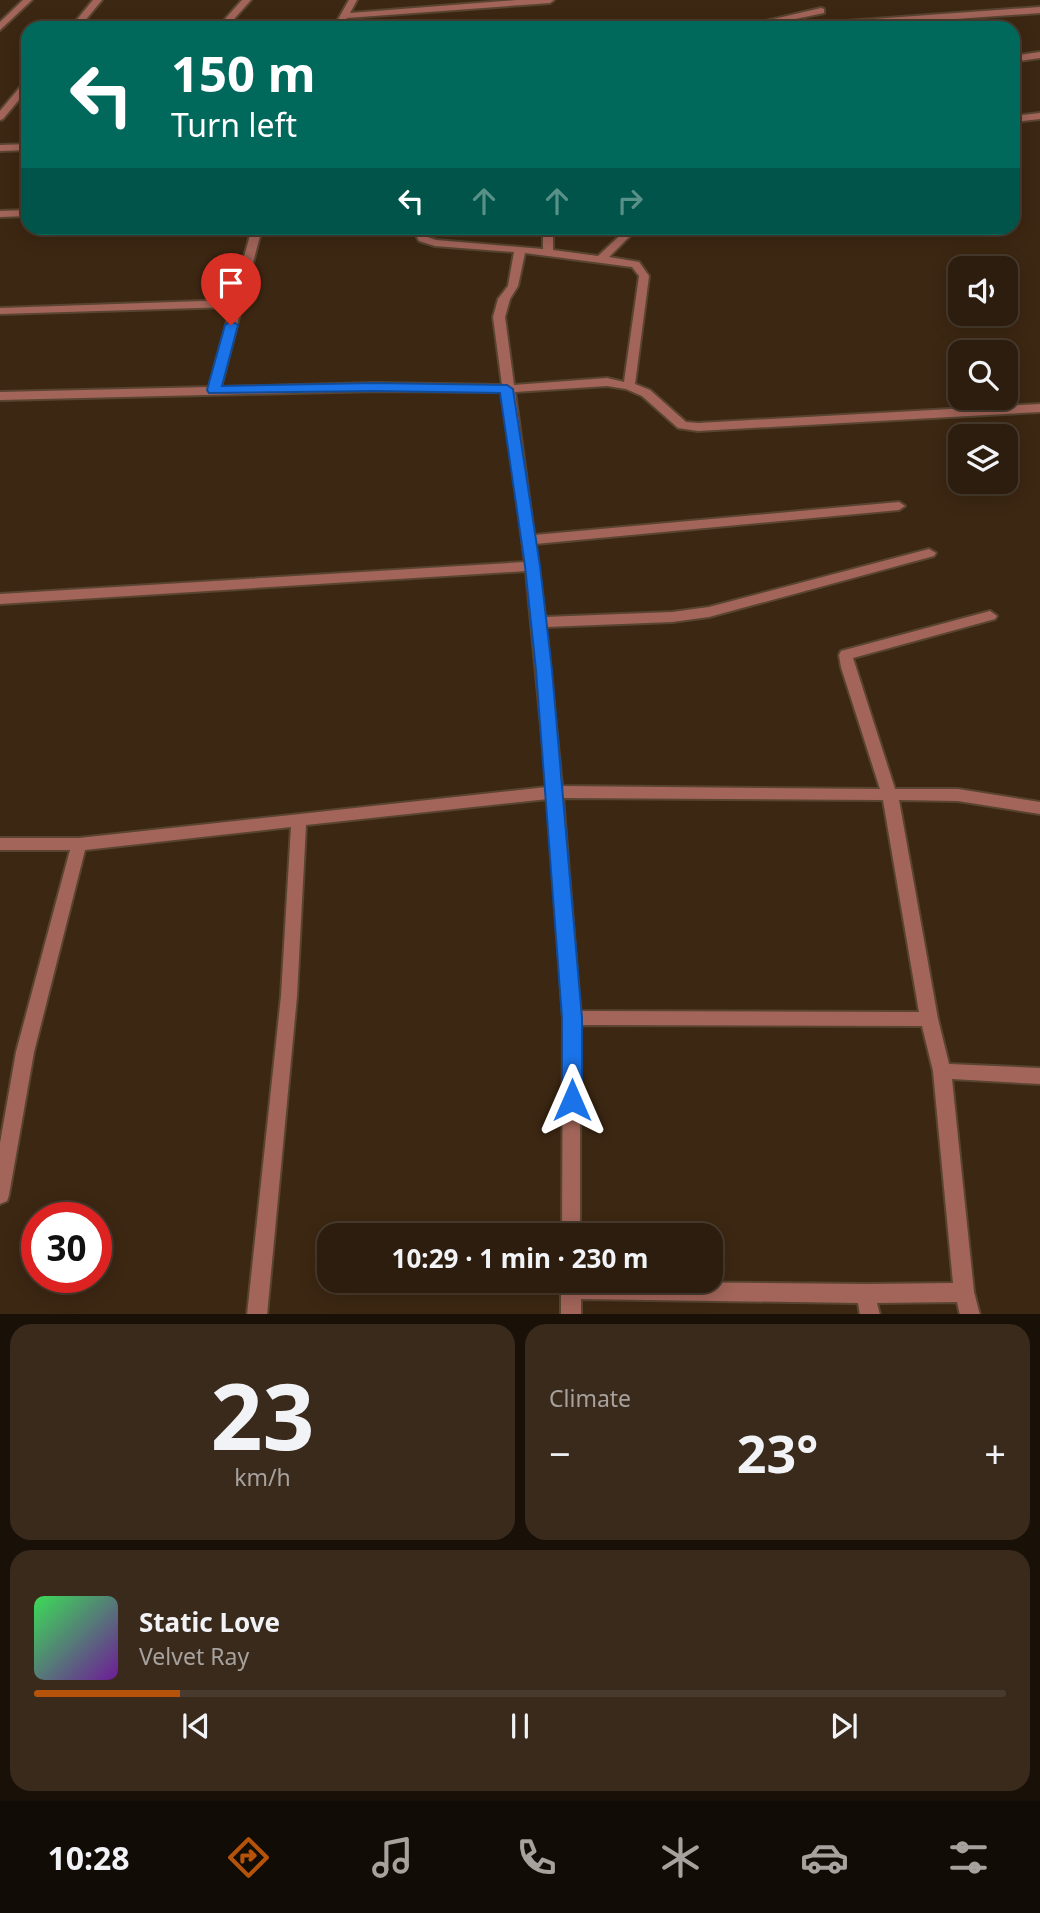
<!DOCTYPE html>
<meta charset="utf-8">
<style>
:root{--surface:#2d1d0e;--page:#392a1c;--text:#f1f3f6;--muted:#a7a29e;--line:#483b2e;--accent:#b45309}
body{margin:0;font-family:"Noto Sans",sans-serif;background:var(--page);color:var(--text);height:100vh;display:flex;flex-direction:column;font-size:26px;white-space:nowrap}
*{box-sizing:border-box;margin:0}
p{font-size:23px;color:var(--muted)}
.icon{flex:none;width:38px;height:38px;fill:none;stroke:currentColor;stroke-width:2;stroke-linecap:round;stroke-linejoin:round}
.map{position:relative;height:1314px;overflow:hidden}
.sheet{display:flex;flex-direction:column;gap:10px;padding:10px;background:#191008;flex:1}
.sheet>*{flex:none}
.top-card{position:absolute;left:21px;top:21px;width:999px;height:214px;border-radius:21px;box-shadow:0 4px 18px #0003,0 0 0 2px var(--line);background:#00695c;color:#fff;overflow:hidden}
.tools{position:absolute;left:948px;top:256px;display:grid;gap:14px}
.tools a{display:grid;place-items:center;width:70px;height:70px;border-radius:14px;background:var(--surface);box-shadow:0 4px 18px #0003,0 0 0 2px var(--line);font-size:35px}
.speed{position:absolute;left:21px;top:1202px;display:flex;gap:14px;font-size:35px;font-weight:700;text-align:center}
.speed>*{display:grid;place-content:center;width:91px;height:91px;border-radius:50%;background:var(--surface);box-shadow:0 4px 18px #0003,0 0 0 2px var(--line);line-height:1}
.speed .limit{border:10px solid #d22;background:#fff;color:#111}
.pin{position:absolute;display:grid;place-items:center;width:60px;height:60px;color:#fff;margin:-72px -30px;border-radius:50% 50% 50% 0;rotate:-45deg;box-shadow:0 0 7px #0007}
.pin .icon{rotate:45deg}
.me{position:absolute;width:77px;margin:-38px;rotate:0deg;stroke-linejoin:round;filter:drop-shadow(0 0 5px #0008)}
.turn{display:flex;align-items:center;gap:24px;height:147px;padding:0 35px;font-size:32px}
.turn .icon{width:91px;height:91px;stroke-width:2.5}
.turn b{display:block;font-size:49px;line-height:60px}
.lanes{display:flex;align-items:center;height:66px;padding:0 35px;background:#0003;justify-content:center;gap:35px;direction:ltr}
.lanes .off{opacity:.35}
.big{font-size:52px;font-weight:700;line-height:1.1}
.sheet .widget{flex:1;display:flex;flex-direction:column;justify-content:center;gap:10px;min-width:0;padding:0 24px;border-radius:21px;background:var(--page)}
.sheet .dial{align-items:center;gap:0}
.dial b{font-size:91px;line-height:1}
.song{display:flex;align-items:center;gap:21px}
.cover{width:84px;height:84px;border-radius:10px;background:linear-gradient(135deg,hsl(130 70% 55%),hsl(280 70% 35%))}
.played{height:7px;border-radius:4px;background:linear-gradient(90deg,var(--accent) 15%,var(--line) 15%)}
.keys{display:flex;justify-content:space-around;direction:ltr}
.heat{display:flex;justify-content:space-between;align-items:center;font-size:38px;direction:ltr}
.sheet .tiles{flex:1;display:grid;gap:10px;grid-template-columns:1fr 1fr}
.widget:last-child{grid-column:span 2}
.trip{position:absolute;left:317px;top:1223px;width:406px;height:70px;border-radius:21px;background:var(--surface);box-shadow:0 4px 18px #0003,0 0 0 2px var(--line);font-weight:700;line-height:70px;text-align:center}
.dock{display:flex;height:112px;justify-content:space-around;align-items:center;background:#120c06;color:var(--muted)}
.dock .icon{width:49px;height:49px}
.dock .active{color:var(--accent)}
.dock b{font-size:32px;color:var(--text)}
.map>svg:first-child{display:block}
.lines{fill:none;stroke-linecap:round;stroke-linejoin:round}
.street-casing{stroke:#584430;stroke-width:4}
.street{fill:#a3655a;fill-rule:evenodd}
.route{fill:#1a73e8;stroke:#114b97;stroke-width:2}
</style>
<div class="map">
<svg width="1040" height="1315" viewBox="0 0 1040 1315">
<rect width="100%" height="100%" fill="#3c2712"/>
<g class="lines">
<defs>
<g id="street">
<polygon points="23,0 32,0 0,30 0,22"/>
<polygon points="93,0 102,0 79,28 70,28"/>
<polygon points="242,0 251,0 226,28 217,28"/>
<polygon points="349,0 357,0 350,13 517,0 554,0 550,3 347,18 341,28 333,28"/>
<polygon points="1040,7 1040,13 832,28 828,25 832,22"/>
<polygon points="821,8 824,9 824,13 752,28 735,28"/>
<polygon points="1040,52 1040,58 1013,62 1013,56"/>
<polygon points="28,80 28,89 3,119 0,120 0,111 25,81"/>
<polygon points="1040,113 1040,119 1013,122 1013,116"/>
<polygon points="28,144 28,150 0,151 0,145"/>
<polygon points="28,210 28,216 0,217 0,211"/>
<path d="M252,228H262L221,387L375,383L502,385L493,317L498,299L508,286L514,252L435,246L419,241L412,228H422L427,237L436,240L543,249V228H553V250L598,256L628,228H638L609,257L639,262L649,276L635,384L650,390L686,422L698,423L1040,404V412L698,431L678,428L642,396L626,389L607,386L515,392L534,535L899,502L905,506L899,510L535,544L545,617L672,612L709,607L929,549L936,553L934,556L709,617L672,622L546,627L562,786L880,789L841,667L839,655L841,651L990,611L997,616L995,619L853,658L895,789H958L1040,802V814L958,801L899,800L938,1019L949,1064L1040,1068V1084L952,1079L974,1292L980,1315H960L957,1302L877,1303L880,1315H860L858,1303L581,1299V1315H561V1281L866,1284L953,1283L933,1071L922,1026L580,1025V1236H562L563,1018L548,799L306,825L297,996L267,1315H247L281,996L291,827L85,850L34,1052L9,1195L7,1201L0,1204V1143L16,1052L70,850H0V838H79L547,787L526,571L0,604V594L525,562L503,392L375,391L0,400V392L209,387L231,307L0,314V308L232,300ZM525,253L632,267L639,276L624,382L607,378L514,385L505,317L510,299L518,286ZM563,798L883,800L919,1012L580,1011Z"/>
</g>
</defs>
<use href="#street" class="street-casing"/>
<use href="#street" class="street"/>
</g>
<polygon class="route" points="231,321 238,325 222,386 375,383 507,385 513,389 540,566 552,670 582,1018 582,1100 579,1106 572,1109 565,1106 562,1100 562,1018 536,670 525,566 500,393 375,391 209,393 207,390 225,325"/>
</svg>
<div class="tools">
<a><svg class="icon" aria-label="sound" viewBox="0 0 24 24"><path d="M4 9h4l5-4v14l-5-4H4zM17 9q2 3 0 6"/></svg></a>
<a><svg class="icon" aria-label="search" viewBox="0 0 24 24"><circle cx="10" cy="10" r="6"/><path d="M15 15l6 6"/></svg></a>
<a><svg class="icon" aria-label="layers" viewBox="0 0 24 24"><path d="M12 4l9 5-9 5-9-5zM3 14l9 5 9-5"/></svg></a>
</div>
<div class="speed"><div class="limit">30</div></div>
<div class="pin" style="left:231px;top:325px;background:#d93025"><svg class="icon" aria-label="arrive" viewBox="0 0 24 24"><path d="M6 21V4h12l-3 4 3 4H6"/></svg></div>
<svg class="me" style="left:572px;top:1100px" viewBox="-20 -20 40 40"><path d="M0-17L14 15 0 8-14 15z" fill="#1a73e8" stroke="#fff" stroke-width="4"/></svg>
<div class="trip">10:29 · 1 min · 230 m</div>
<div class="top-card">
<div class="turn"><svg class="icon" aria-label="left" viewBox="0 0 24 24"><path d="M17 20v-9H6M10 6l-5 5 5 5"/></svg><div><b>150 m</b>Turn left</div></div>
<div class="lanes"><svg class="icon" aria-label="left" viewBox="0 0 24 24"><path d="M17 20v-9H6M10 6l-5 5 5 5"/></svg><svg class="icon off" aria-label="ahead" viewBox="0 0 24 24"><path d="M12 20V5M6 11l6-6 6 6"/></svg><svg class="icon off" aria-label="ahead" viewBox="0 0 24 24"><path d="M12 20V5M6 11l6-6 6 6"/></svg><svg class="icon off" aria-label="right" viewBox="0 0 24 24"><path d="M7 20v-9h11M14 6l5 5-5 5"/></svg></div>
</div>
</div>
<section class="sheet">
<div class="tiles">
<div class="widget dial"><b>23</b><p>km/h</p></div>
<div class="widget"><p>Climate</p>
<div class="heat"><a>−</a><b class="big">23°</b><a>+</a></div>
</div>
<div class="widget">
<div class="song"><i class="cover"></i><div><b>Static Love</b><p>Velvet Ray</p></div></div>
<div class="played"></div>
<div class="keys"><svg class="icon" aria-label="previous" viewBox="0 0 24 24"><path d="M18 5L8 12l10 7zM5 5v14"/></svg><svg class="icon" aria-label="pause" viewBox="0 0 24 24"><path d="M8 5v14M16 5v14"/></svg><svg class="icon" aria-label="next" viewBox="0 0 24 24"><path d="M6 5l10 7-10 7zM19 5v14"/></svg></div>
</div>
</div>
</section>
<nav class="dock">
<b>10:28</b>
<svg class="icon active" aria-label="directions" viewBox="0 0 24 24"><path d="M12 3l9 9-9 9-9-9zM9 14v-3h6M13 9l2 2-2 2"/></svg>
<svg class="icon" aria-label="music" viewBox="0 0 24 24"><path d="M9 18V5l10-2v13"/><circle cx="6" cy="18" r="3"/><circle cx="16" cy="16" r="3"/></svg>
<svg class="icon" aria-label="phone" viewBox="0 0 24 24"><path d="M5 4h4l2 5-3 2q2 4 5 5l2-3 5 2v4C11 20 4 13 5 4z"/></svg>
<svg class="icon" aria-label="climate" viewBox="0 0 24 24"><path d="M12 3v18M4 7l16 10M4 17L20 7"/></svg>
<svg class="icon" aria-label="car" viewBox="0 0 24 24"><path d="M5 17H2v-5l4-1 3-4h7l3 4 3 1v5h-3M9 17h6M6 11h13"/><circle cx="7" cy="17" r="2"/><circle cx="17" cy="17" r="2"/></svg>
<svg class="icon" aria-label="filters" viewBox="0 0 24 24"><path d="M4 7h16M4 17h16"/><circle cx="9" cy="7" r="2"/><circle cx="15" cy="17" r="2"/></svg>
</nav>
